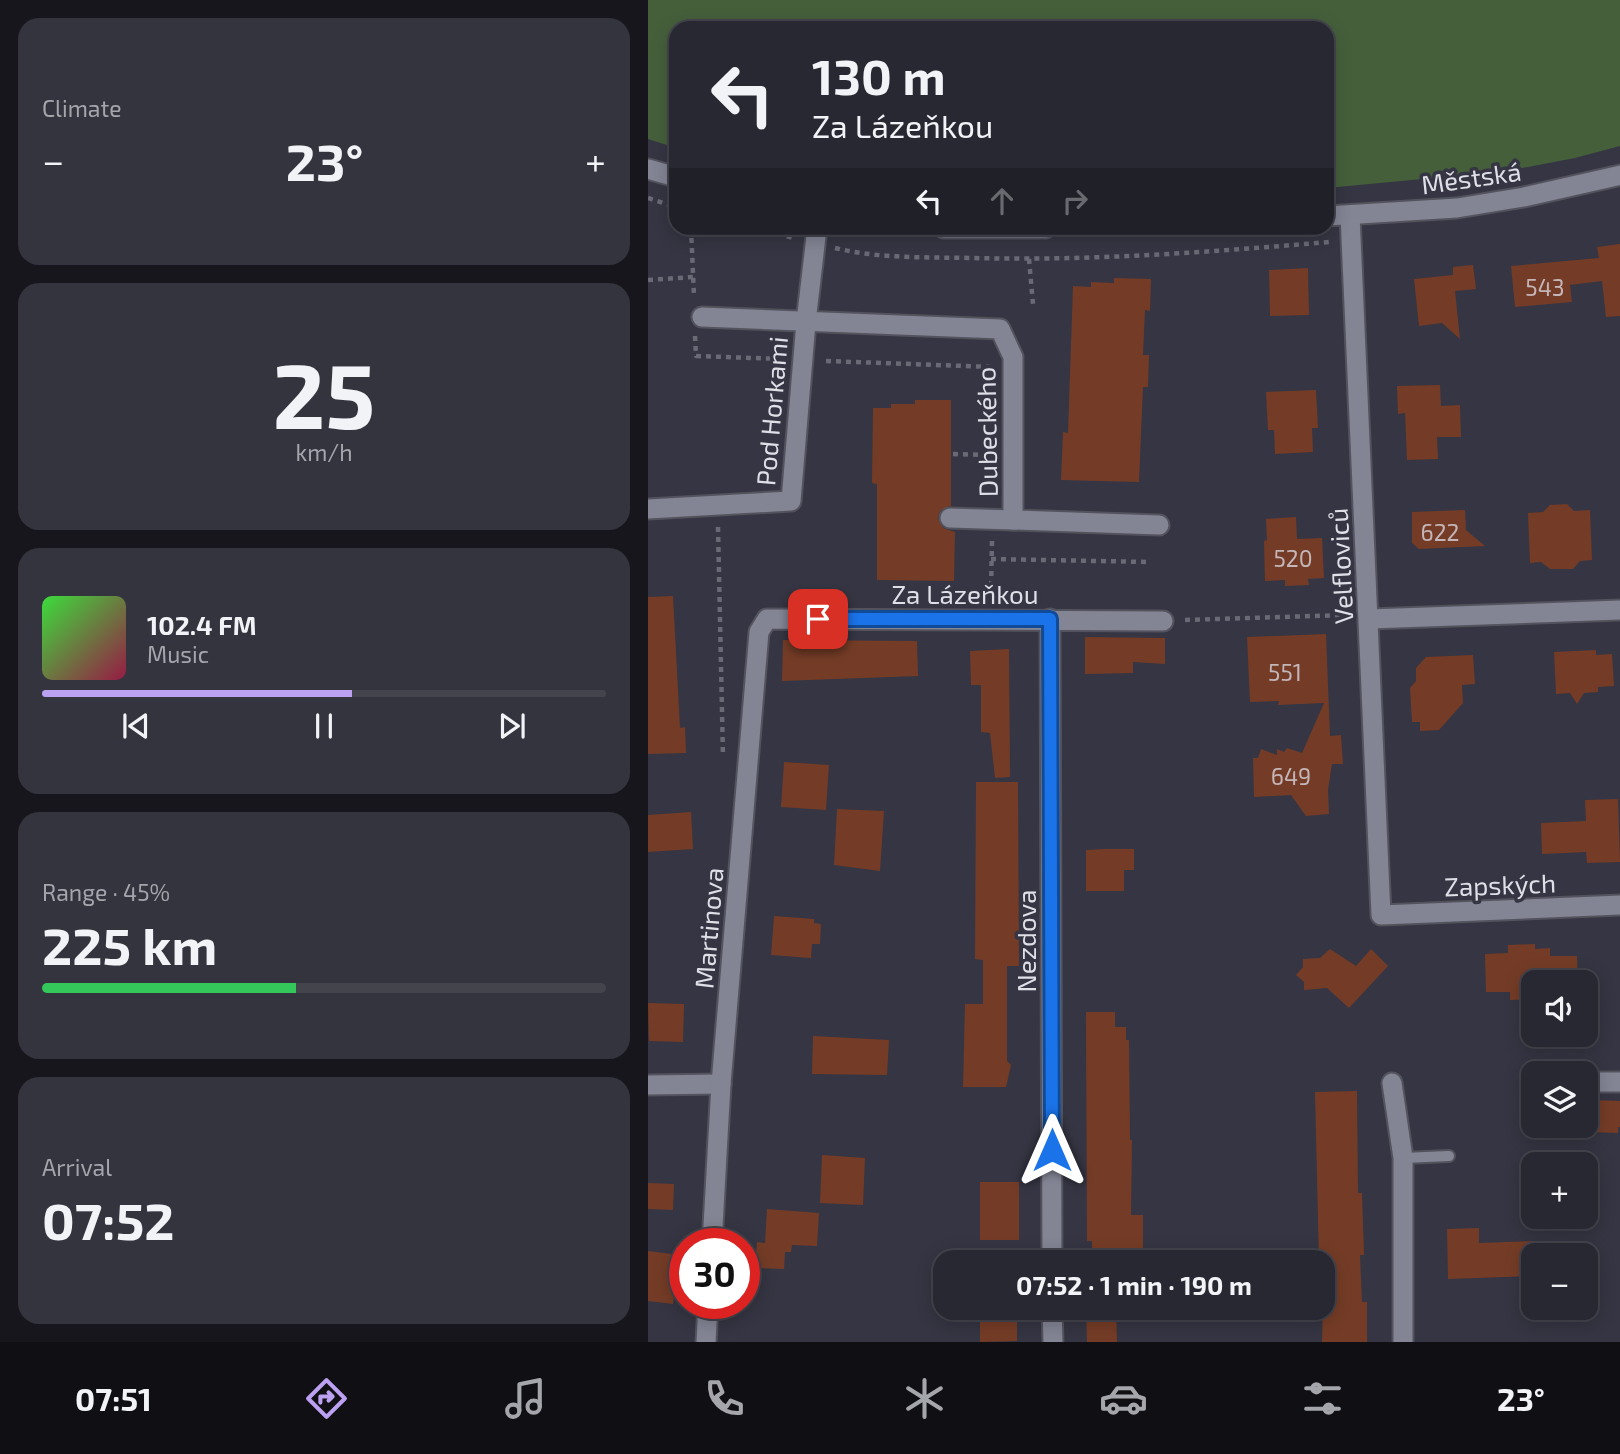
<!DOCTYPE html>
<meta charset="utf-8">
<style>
:root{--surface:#282832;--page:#34343e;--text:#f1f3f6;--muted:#a5a6ac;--line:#44444d;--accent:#bca0f2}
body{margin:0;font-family:"Exo 2",sans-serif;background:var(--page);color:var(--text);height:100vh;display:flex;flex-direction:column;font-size:26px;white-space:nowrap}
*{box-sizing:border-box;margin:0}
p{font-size:23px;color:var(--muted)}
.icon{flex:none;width:38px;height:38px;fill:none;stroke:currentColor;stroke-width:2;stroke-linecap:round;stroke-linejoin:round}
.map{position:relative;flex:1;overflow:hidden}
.panel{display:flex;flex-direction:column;gap:18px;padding:18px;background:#16161c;width:648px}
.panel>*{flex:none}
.hud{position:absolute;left:21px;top:21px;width:665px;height:214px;border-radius:21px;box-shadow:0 4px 18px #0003,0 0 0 2px var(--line);background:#282832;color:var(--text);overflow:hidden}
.fabs{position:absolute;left:873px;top:970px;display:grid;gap:14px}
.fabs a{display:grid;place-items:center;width:77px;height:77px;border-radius:14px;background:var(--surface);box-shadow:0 4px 18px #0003,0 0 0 2px var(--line);font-size:35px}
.speed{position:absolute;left:21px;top:1228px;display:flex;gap:14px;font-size:35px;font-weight:700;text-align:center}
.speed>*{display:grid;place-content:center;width:91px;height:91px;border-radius:50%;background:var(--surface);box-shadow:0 4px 18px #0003,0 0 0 2px var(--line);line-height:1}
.speed .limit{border:10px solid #d22;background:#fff;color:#111}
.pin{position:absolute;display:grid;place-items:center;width:60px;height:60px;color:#fff;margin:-30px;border-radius:14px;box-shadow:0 4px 10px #0006}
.me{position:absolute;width:77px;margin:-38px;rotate:0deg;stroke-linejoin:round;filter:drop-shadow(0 0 5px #0008)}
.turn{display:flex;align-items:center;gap:24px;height:147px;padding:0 28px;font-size:32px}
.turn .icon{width:91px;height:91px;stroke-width:2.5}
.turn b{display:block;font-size:49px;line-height:60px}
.lanes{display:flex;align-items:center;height:66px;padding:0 28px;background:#0003;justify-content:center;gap:35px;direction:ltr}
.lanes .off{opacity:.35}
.big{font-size:52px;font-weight:700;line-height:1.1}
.panel .tile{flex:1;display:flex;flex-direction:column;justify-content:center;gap:10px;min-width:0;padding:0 24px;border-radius:21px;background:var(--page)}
.panel .dial{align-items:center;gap:0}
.dial b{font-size:91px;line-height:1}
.song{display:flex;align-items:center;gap:21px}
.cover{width:84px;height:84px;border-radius:10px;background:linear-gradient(135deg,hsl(120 70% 55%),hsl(340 70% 35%))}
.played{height:7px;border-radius:4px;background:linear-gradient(90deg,var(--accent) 55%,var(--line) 55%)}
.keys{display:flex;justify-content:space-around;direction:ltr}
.heat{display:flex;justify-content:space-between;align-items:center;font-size:38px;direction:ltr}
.charge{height:10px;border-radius:5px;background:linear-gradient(90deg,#34c759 45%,var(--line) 0)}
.trip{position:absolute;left:285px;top:1250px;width:402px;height:70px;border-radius:21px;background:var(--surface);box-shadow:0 4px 18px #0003,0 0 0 2px var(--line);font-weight:700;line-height:70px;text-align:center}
.tabs{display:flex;height:112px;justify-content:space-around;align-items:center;background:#101014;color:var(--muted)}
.tabs .icon{width:49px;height:49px}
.tabs .current{color:var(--accent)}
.tabs b{font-size:32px;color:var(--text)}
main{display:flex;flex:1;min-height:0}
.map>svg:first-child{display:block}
.green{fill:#455f3b}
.building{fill:#743c26}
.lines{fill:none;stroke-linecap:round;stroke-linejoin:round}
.service-casing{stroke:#53535e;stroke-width:14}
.minor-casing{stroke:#53535e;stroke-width:23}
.tertiary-casing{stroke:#53535e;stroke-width:23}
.path{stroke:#6a6a77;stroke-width:4.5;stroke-dasharray:5 5;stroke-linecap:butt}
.service{stroke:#838494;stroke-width:10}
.minor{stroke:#838494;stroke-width:19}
.tertiary{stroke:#838494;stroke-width:19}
.route-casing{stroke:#114b97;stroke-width:18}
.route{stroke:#1a73e8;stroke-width:12}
.labels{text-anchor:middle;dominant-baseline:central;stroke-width:7;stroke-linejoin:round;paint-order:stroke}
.number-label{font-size:23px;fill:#c4b6b8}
.street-label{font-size:26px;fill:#dfdfe8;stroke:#353543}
</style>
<main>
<section class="panel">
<div class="tile"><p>Climate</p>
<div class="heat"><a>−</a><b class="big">23°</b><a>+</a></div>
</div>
<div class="tile dial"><b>25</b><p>km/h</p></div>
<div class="tile">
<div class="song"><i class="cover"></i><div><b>102.4 FM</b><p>Music</p></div></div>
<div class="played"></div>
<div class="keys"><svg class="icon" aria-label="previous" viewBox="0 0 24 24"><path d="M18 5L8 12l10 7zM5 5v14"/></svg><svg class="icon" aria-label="pause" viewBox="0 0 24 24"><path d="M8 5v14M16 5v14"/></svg><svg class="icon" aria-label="next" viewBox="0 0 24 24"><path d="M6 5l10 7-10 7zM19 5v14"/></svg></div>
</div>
<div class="tile"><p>Range · 45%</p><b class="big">225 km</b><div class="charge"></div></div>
<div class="tile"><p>Arrival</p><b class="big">07:52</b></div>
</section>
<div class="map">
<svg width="973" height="1342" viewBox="0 0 973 1342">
<rect width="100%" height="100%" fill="#353543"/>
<polygon class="green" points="0,0 972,0 972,146 927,158 859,171 679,188 679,28 28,28 28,148 0,139"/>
<g class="building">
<polygon points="972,244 972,316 958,317 954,281 922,285 924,302 867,307 863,266 951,258 949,247"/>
<polygon points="825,265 828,289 807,291 812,339 794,323 771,326 766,279 805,275 805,267"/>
<polygon points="660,268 661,315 622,316 621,270"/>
<polygon points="466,278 503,279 502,311 497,310 495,355 501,355 500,387 495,387 491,482 413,480 415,432 420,433 425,286 443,287 443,282 466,283"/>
<polygon points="792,385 793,406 812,405 813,437 789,437 790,459 759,460 757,413 750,414 749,386"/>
<polygon points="668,390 670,428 664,428 665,452 627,454 626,430 620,430 618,392"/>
<polygon points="267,400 303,400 303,506 292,511 290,518 295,528 307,532 306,581 229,580 229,484 224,483 225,408 243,408 243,404 267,404"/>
<polygon points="919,504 926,511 942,510 944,560 932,561 925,569 902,569 893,562 882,563 880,513 895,512 902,505"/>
<polygon points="817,510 818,530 837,546 771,549 764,543 764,512"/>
<polygon points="648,517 649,539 674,538 676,578 660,579 661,585 637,586 637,580 617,581 616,541 619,540 618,519"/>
<polygon points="25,596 32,728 37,727 38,753 0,754 0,597"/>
<polygon points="678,634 682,736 693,735 695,764 684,764 680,790 681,814 658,816 643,795 606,797 605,758 610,758 613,749 629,755 629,749 636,752 639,748 654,753 676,703 630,705 631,701 602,702 599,637"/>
<polygon points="437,637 517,638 517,664 485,662 485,673 437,674"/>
<polygon points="135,640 269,641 270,676 134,681"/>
<polygon points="361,649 362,777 347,778 342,733 333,732 333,685 323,685 322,651"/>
<polygon points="948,650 948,655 964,654 966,686 950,687 950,692 936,693 929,704 922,693 908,694 906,652"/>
<polygon points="825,655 827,684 814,685 815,703 791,730 772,731 772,722 764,722 762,688 768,681 768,668 778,657"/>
<polygon points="136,762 181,765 178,810 133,807"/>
<polygon points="328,782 370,782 371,966 359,966 359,1061 363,1065 358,1087 315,1087 317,1004 335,1004 335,960 327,959"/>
<polygon points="970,799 972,862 939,863 938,852 894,854 893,823 938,821 937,800"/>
<polygon points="189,809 236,811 232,871 186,865"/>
<polygon points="43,812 45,849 0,852 0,815"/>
<polygon points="457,849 486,849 486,870 476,870 476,891 438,891 438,850"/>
<polygon points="126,916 166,919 166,923 173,924 172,944 164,944 163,958 123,955"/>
<polygon points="887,944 887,949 902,948 902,956 929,956 930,982 886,982 886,999 862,1000 862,992 838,992 837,954 860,953 860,945"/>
<polygon points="682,949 708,966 723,949 740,966 701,1008 679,988 656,990 656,982 648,975 655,967 655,959 672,958"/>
<polygon points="0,1003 36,1004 35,1042 1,1041"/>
<polygon points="438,1012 467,1012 467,1027 478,1027 478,1040 481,1040 482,1140 484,1140 483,1215 495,1215 495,1262 444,1262 444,1241 439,1241"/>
<polygon points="165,1036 241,1040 239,1075 164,1074"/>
<polygon points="709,1091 710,1193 714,1193 716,1255 712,1255 714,1302 719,1302 719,1342 674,1342 676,1262 671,1262 667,1092"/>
<polygon points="945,1100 972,1101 972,1127 970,1127 970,1133 941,1132"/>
<polygon points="174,1155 217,1158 215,1205 172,1203"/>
<rect x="332" y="1182" width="39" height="58"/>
<polygon points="0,1183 26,1184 25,1210 0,1209"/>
<polygon points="119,1209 171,1213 169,1246 144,1245 143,1252 137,1252 136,1269 107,1268 109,1242 117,1243"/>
<polygon points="831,1228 831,1243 886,1241 886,1276 800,1279 799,1229"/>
<polygon points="0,1251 31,1255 25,1304 0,1301"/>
<polygon points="332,1307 369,1307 369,1341 332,1342"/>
<polygon points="438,1307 468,1307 469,1342 439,1342"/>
</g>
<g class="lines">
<defs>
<polyline id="service" points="755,1158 801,1156"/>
<g id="minor">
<polyline points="702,215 733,915 973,905"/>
<polyline points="54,317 352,329 365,357 365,520 511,525"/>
<polyline points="0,509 143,501 158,322 169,228"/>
<polyline points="302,518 365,520"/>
<polyline points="402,619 404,1262"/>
<polyline points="721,619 973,610"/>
<polyline points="952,1082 973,1082"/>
<polyline points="744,1083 755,1158 755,1342"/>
<polyline points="0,1085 73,1084"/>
<polyline points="64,1244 73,1084 111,632 119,619 515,621"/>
<polyline points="404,1307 405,1342"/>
<polyline points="58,1342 60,1304"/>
</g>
<g id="tertiary">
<polyline points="0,169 28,177"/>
<polyline points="679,216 809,208 876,197 973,175"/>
<polyline points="296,228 397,228"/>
</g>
</defs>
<use href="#service" class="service-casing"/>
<use href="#minor" class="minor-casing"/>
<use href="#tertiary" class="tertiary-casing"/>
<g class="path">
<polyline points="0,198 28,207"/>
<polyline points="43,228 46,296"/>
<polyline points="110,228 145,238"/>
<path d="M187,248C233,259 278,257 325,258C444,261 563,252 681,242"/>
<polyline points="381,259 385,304"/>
<polyline points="0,280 45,277"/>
<polyline points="47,336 48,356 135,359"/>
<polyline points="178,361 345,367"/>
<polyline points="305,454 344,455"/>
<polyline points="70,527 75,757"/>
<polyline points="344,541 343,590 354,596"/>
<polyline points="343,559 502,562"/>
<polyline points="537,620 697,615"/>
</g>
<use href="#service" class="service"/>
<use href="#minor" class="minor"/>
<use href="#tertiary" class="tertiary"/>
</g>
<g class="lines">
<defs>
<polyline id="route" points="170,619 402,619 404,1150"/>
</defs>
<use href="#route" class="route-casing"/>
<use href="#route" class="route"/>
</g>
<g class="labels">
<g class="number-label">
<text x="897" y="287">543</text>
<text x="792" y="532">622</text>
<text x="645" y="558">520</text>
<text x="637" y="672">551</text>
<text x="643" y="776">649</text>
</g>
<g class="street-label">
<text transform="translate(823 177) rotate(-8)">Městská</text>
<text transform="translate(123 411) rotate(-85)">Pod Horkami</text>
<text transform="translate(338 432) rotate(-91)">Dubeckého</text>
<text transform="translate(692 566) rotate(-93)">Velfloviců</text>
<text x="317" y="593">Za Lázeňkou</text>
<text transform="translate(852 884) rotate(-2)">Zapských</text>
<text transform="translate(60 928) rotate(-85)">Martinova</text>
<text transform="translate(377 941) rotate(-90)">Nezdova</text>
</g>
</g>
</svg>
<div class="fabs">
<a><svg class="icon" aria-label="sound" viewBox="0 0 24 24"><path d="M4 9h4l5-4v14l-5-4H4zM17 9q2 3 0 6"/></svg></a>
<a><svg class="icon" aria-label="layers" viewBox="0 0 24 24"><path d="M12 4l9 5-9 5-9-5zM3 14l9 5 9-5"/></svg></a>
<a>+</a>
<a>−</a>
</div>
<div class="speed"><div class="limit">30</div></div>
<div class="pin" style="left:170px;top:619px;background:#d93025"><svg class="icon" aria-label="arrive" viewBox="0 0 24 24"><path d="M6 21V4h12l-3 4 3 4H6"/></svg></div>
<svg class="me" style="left:404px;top:1150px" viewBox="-20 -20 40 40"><path d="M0-17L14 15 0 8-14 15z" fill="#1a73e8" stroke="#fff" stroke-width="4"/></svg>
<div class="trip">07:52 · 1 min · 190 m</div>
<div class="hud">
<div class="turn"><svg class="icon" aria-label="left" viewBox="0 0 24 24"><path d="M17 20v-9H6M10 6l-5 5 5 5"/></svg><div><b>130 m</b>Za Lázeňkou</div></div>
<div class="lanes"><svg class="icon" aria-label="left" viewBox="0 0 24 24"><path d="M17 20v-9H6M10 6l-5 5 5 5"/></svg><svg class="icon off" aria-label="ahead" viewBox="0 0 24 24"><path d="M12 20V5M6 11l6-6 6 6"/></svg><svg class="icon off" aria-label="right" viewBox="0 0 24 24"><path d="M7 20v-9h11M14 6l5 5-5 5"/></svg></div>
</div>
</div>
</main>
<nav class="tabs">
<b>07:51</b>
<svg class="icon current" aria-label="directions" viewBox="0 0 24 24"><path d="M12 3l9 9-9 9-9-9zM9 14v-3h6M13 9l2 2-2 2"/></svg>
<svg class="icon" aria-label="music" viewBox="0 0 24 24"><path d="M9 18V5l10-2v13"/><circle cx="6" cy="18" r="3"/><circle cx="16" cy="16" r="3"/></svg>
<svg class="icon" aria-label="phone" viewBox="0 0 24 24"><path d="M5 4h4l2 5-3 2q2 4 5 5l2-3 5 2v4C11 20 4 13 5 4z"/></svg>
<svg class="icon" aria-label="climate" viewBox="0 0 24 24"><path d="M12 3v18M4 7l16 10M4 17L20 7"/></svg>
<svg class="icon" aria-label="car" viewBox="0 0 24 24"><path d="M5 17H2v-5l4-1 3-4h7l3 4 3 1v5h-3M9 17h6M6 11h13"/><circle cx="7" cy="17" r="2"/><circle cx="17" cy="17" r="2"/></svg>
<svg class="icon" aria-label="filters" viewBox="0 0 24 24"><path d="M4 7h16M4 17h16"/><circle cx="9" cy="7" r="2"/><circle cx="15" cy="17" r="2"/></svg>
<b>23°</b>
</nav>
